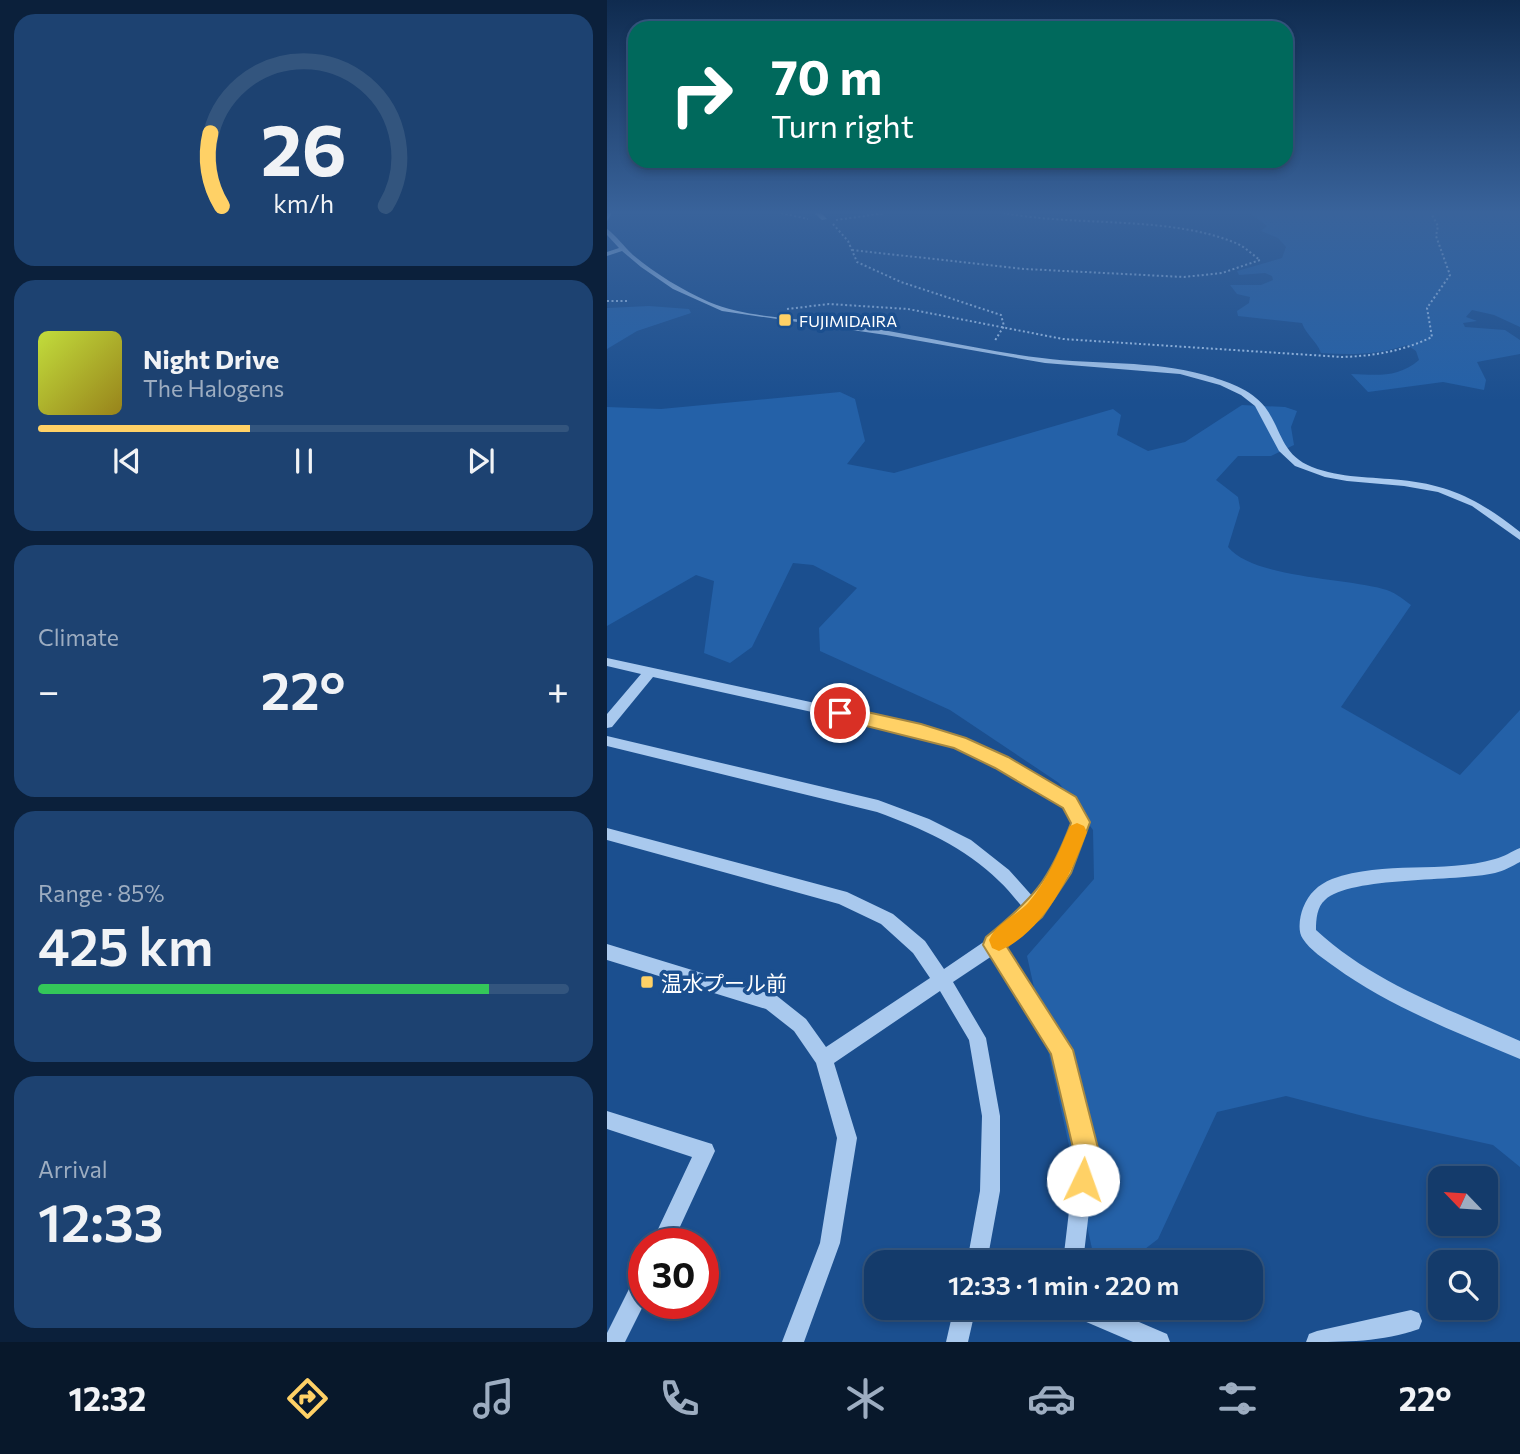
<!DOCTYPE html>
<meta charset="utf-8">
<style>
:root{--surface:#143b6b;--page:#1d4271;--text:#f1f3f6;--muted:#9dadc1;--line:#33557e;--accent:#ffd166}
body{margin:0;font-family:Commissioner,"Noto Sans JP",sans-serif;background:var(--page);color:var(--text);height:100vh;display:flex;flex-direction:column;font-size:26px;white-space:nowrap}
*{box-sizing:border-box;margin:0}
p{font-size:23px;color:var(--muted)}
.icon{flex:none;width:38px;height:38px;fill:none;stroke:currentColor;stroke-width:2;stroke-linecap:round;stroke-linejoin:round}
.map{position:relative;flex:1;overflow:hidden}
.drawer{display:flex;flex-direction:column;gap:14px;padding:14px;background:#0b203b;width:607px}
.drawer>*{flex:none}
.guide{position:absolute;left:21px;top:21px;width:665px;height:147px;border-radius:21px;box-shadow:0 4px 10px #0003,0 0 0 2px var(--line);background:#00695c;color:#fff;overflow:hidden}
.needle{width:46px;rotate:295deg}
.fabs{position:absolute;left:821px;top:1166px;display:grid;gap:14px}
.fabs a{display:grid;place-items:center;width:70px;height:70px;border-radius:14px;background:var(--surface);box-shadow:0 4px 10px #0003,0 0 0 2px var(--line);font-size:35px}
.speed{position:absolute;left:21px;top:1228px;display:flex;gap:14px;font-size:35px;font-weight:700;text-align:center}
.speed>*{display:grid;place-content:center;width:91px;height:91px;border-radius:50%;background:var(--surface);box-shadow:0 4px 10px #0003,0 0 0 2px var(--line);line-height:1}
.speed .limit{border:10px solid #d22;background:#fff;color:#111}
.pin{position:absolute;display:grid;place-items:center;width:60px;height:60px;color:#fff;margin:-30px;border:4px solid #fff;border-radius:50%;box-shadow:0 2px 7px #0007}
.me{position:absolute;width:77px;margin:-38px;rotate:3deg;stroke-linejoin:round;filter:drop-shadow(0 0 5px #0008)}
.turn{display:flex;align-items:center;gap:24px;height:147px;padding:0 28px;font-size:32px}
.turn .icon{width:91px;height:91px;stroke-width:2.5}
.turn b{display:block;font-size:49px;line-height:60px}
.big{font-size:52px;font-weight:600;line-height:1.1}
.drawer .widget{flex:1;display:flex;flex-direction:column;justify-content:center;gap:10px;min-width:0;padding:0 24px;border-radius:21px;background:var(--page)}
.drawer .dial{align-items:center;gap:0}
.dial svg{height:182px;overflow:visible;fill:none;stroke:var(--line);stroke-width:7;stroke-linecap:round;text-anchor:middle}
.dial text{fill:var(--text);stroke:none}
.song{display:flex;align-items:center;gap:21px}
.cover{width:84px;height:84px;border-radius:10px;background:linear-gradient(135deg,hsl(70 70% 55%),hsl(50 70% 35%))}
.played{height:7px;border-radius:4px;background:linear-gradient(90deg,var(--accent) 40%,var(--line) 40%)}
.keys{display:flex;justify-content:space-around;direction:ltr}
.heat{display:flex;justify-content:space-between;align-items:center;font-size:38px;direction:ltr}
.charge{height:10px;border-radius:5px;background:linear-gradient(90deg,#34c759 85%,var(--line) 0)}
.trip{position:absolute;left:257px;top:1250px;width:399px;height:70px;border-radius:21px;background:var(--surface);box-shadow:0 4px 10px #0003,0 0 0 2px var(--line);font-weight:600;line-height:70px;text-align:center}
.tab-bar{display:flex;height:112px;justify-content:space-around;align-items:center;background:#08182b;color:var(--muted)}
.tab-bar .icon{width:49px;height:49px}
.tab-bar .selected{color:var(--accent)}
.tab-bar b{font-size:32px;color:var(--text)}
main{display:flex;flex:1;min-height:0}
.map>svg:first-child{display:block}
.green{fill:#2461a8}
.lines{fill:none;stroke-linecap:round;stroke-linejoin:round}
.path{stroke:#a9c9ee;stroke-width:2;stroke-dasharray:2 2.5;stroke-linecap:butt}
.minor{fill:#a9c9ee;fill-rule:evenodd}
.route{fill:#ffd166;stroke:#a68842;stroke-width:2}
.slow{fill:#f59e0b}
.poi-dot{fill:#ffd166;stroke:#1b4f8f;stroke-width:2.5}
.labels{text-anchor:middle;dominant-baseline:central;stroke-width:7;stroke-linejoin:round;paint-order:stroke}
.far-poi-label{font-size:16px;fill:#fff;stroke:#1b4f8f;text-anchor:start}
.near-poi-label{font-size:21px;fill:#fff;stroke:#1b4f8f;text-anchor:start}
</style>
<main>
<section class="drawer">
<div class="widget dial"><svg viewBox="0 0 100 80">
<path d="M14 69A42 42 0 1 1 86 69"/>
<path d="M14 69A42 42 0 0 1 9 37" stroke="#ffd166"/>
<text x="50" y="56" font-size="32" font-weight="700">26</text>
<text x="50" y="72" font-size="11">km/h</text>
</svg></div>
<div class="widget">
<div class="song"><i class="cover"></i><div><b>Night Drive</b><p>The Halogens</p></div></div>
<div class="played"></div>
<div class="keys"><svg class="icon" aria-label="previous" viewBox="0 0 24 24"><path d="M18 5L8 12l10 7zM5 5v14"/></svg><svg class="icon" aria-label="pause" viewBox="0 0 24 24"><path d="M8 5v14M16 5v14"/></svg><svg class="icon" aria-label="next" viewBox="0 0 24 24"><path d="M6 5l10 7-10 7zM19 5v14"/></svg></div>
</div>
<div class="widget"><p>Climate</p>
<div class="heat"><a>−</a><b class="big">22°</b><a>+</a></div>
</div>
<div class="widget"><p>Range · 85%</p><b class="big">425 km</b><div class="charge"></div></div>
<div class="widget"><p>Arrival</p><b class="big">12:33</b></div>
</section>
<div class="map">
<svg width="913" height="1342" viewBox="0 0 913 1342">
<rect width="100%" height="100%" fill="#1b4f8f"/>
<g class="green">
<path d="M643,213H913V327L887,315L865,310L859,317L870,321L856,323L858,327L898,330L913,340V354L870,362L879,380L877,390L836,382L761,392L744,374C771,375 791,378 812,360L809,351L800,345C771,355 744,355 714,353C710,341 699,335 695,323L631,316L630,311L642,303L643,297L630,294L623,285H654L666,280L665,276L658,273L632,275L630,271L675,258L679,247L671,238L654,231L660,226Z"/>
<polygon points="42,306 82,309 84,313 30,331 0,349 0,308"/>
<path d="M233,392L248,399L258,441L240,464L287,473L506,409L514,415L510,435L541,451L578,442L635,405L678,407L690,411L684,427L687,445L664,456H631L609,480L631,497L633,508L621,547C646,578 737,578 776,589C786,591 796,599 804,605L734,707L853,775L913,710V1167L886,1145L760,1117L679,1096L610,1112L551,1239L521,1262H488L420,956L487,879L486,830L452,783L343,710L213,651L212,628L250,588L206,565L186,563L145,647L123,663L97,653L107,581L89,575L0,626V407L54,409Z"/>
</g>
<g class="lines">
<g class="path">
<polyline points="174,213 201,219"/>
<polyline points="229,220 278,213"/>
<polyline points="226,224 241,241 250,262 294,282 394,315 397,326 387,342"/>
<path d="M245,250L418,269L577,277L615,273L653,260C646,255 639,248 631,244C564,215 470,227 397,213"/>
<polyline points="0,301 21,301"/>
<path d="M180,309L222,304L301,309L456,339L735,357C767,356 796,351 825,337L820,308L843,275L829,236L831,226L824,213"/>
</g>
<g class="minor">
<polygon points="0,213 5,213 0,221"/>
<polygon points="207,213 214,213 220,219 215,220"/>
<path d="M0,229C10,236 17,247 26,255C49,274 75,290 102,302C142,319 195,318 238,324C304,333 369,350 435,358C489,365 545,360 598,375C619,381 644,389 658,407C675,430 674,455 705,467C733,478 765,477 794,480C844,485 874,501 913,532V540L865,506L831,492L797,486L740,481L718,477L688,466L672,451L648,406L634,395L613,385L573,374L438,363L279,335L115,311L66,289L34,267L15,251L0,256V252L12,248L0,235Z"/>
<path d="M0,658L314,726L358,739L399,759L468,798L481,822L462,872L434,915L397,947L460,1044L489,1152L476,1262H456L469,1152L446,1053L385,956L346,982L379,1038L393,1116V1191L380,1262H360L373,1191L375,1116L362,1040L333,991L227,1063L250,1138L233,1243L197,1342H175L213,1243L230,1138L209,1063L187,1031L159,1009L0,960V944L170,996L199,1019L219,1047L323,978L306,953L274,924L232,904L0,840V828L240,892L286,914L318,941L337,969L381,939L417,909C409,900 401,889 392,881C358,847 314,828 270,812L0,746V736L271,800L322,819L364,840L402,870L427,898L451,863L467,822L458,806L389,767L349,747L314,736L46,677L5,727L0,728V714L34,674L0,666Z"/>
<path d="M913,848V862C905,866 897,871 888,873C849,882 744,876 718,900C710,907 709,919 709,930C766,983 842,1009 913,1041V1059C851,1033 781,1006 728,967C717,959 703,950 696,939C690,931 693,916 696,908C702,893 711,885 725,879C777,860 836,874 888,859C897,857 905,851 913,848Z"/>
<polygon points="0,1111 105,1144 108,1151 65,1244 44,1244 85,1157 0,1129"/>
<polygon points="37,1270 37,1304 18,1342 0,1342 0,1333 30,1273"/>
<polygon points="347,1307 369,1307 361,1342 339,1342"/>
<polygon points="460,1307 497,1307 560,1334 563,1342 526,1342 463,1315"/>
<path d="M804,1310L812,1313L815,1321L812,1329C776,1342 737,1342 699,1342L702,1334L710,1331Z"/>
</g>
</g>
<linearGradient id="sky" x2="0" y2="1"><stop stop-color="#0f2b4f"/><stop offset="0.53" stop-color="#39639b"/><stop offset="1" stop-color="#39639b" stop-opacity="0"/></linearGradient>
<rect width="913" height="401" fill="url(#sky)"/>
<path class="route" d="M233,706L314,724L359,738L401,757L469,797L483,822L464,873L435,917L400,947L466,1050L492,1152L485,1189L476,1192L467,1189L463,1180L467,1152L444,1054L376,945L379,937C427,898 442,881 464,823L456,808L388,768L347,748L227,718L224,713L227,708Z"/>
<path class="slow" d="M470,823L477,826L480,832C464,875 437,932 392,951L385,948L382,940C389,923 409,916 421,903C441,880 451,853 463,826Z"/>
<g class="poi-dot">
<rect x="171" y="313" width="14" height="14" rx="3.5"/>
<rect x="33" y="975" width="14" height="14" rx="3.5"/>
</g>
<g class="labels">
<g class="far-poi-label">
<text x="192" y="320">FUJIMIDAIRA</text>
</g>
<g class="near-poi-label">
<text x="54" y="982">温水プール前</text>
</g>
</g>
</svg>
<div class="fabs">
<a><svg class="needle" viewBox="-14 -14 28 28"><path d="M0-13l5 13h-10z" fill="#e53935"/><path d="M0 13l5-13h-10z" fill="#9dadc1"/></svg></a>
<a><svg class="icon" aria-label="search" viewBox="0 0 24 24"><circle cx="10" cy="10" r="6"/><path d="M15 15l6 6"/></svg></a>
</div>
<div class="speed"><div class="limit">30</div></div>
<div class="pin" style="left:233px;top:713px;background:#d93025"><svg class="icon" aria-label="arrive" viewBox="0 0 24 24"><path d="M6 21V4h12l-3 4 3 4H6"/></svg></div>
<svg class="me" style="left:476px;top:1180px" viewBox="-20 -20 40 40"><circle r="19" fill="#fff"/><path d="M0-13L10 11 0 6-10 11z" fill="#ffd166"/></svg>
<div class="trip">12:33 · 1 min · 220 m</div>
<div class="guide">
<div class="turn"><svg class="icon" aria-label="right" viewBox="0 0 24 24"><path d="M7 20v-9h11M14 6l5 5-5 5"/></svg><div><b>70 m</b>Turn right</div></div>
</div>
</div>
</main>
<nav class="tab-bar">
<b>12:32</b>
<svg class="icon selected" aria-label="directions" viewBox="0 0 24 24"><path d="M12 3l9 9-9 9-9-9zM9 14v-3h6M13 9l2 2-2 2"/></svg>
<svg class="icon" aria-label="music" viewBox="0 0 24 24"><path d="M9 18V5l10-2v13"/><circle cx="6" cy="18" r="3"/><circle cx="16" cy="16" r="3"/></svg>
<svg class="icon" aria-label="phone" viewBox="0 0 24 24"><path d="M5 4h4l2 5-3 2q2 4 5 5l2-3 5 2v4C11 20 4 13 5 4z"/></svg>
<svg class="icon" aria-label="climate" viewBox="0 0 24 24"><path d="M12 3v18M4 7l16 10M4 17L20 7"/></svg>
<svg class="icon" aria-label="car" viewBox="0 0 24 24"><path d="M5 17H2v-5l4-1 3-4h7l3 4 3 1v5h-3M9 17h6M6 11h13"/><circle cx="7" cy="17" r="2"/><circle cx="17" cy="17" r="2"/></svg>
<svg class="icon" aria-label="filters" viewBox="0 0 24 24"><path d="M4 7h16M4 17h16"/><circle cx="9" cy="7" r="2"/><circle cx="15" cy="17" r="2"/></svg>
<b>22°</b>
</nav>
